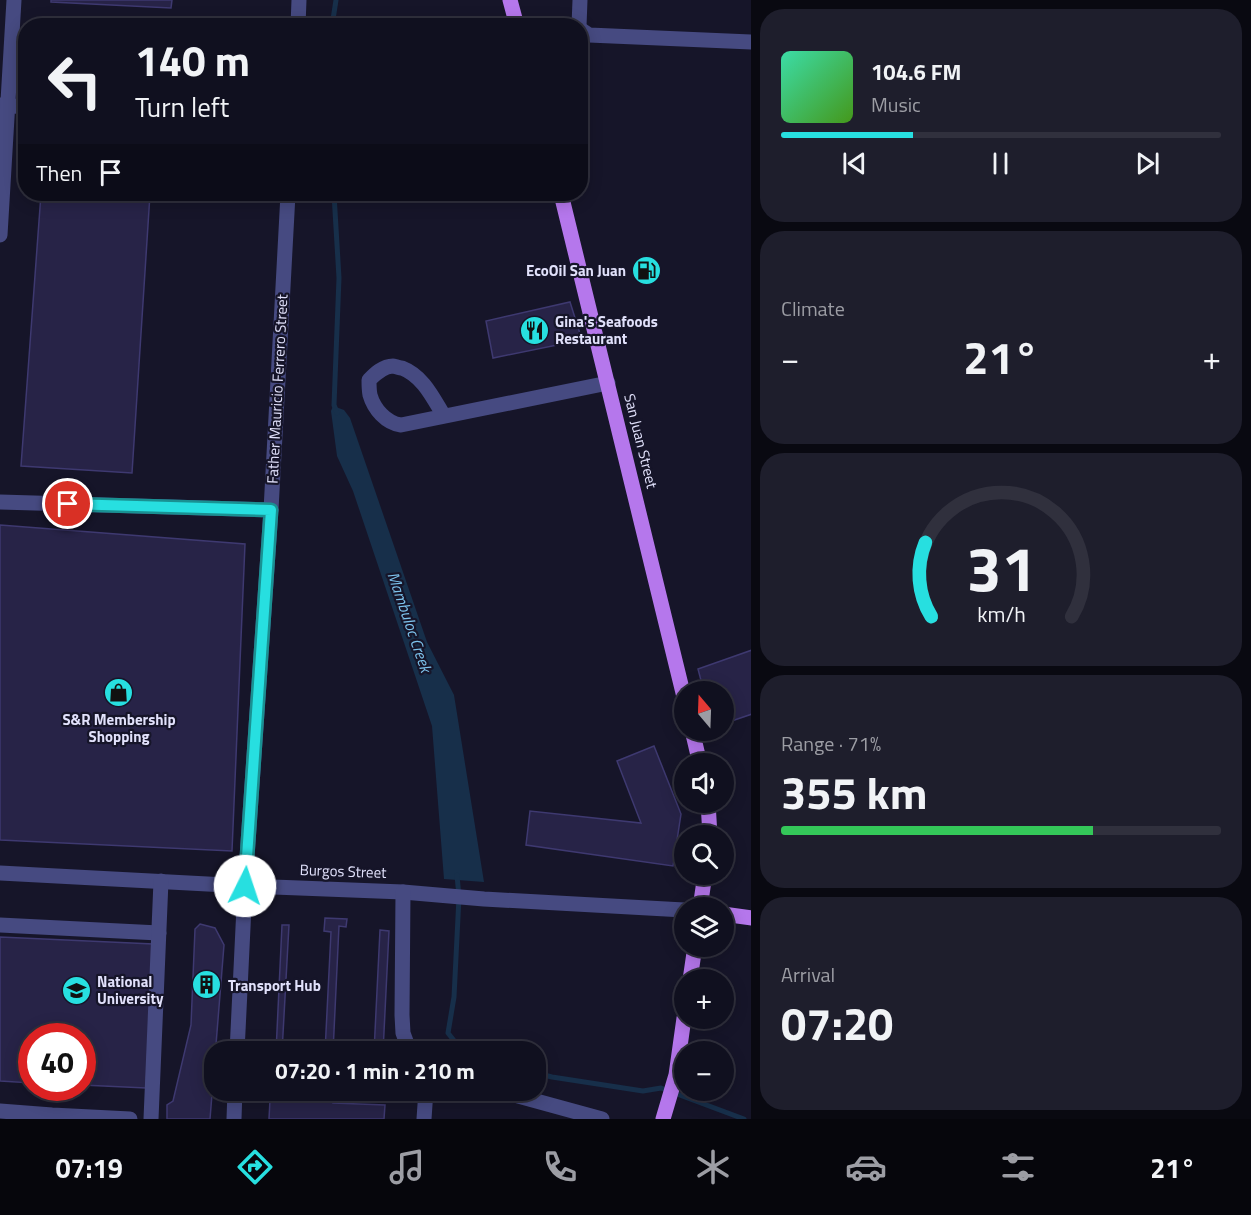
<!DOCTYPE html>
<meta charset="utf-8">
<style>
:root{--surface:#10101f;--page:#1e1e2c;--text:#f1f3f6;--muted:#9c9da4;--line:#30303d;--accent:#27dfe0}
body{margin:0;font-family:"Titillium Web",sans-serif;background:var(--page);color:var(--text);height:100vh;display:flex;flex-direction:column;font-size:22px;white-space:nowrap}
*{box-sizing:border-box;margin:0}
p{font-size:20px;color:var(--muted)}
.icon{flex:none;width:33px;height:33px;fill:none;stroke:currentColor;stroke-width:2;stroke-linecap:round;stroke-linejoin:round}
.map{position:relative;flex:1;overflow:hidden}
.side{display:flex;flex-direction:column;gap:9px;padding:9px;background:#090911;width:500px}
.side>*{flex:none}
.hud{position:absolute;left:18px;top:18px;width:570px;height:183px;border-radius:24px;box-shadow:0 3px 15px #0003,0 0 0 2px var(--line);background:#10101f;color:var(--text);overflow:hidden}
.needle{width:39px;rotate:341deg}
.buttons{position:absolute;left:674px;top:681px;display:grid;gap:12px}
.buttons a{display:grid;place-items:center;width:60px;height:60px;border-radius:50%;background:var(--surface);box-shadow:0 3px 15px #0003,0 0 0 2px var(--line);font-size:30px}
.speed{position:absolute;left:18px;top:1023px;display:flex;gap:12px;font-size:30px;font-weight:700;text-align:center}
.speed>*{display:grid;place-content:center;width:78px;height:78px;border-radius:50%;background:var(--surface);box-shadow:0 3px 15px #0003,0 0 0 2px var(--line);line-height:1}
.speed .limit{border:9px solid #d22;background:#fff;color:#111}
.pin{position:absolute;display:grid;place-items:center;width:51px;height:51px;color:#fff;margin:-26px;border:3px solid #fff;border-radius:50%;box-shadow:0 2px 6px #0007}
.me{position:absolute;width:66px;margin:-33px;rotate:4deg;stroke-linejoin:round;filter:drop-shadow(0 0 4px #0008)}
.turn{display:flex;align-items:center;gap:21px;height:126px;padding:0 18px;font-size:27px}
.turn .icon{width:78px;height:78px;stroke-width:2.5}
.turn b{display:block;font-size:42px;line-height:51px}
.then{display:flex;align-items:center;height:57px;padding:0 18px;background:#0003;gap:12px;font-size:22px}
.big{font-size:45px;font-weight:700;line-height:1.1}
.side .card{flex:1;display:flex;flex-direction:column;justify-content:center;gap:9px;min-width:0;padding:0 21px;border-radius:24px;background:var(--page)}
.side .dial{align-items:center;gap:0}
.dial svg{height:156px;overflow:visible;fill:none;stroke:var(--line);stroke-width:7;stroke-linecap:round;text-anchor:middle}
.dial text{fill:var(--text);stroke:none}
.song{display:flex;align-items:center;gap:18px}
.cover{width:72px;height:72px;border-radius:9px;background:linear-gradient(135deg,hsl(160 70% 55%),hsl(100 70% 35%))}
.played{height:6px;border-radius:3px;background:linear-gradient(90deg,var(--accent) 30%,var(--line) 30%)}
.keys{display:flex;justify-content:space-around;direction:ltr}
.heat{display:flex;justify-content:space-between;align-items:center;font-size:33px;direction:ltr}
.charge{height:9px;border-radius:4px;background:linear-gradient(90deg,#34c759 71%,var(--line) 0)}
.trip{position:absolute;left:204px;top:1041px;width:342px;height:60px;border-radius:24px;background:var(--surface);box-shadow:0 3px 15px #0003,0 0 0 2px var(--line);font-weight:700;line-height:60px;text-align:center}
.menu{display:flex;height:96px;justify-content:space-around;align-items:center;background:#06060c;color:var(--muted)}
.menu .icon{width:42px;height:42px}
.menu .selected{color:var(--accent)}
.menu b{font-size:27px;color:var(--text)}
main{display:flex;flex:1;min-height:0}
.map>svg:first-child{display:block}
.water{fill:#172f4a}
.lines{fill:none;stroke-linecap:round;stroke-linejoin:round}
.stream{stroke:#172f4a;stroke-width:5}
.building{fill:#272347;stroke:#3e3970;stroke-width:1.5}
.minor{stroke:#464a81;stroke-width:15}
.major{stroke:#b577ec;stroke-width:15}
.route-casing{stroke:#199192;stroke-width:15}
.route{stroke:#27dfe0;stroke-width:10}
.labels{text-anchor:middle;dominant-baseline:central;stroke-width:4.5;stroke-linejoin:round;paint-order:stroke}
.poi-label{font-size:15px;font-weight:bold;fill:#e1e1fb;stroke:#161529;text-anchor:start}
.street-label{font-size:15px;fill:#e1e1fb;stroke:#161529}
.water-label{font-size:16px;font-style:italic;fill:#7dc3ed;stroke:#161529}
</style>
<main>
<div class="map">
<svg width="752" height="1119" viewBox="0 0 752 1119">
<rect width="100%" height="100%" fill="#161529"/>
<polygon class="water" points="333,406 344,410 350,418 427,642 454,695 484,882 444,879 432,726 353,491 337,456 331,411"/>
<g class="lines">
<g class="stream">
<polyline points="332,26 336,0"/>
<polyline points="334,194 339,278 334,405 337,413"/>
<polyline points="457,875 459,897 454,997 448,1033 463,1052"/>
<polyline points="536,1073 552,1077 643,1091 661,1088 744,1119"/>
</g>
</g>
<g class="building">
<polygon points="51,0 172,0 171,8 51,2"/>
<polygon points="41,194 150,194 132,473 21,466"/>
<polygon points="570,302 582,340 493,358 486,321"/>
<polygon points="0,525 245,544 232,851 0,840"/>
<polygon points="752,650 752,714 723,724 723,692 704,692 698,669"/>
<polygon points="654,746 681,814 673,866 526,845 530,811 641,823 617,761"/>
<polygon points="325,918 347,919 346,927 339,926 333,1052 325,1052 331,932 324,931"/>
<polygon points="200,924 215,928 224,945 210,1119 167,1119 167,1105 173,1101 191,1025 195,929"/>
<polygon points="282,925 289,925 282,1052 276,1052"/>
<polygon points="380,930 389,931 383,1052 374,1052"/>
<polygon points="0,937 153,944 146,1088 82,1085 82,1036 32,1036 32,1083 0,1081"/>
<polygon points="321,1090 334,1090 333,1103 385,1105 384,1119 269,1119 270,1100 320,1102"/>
</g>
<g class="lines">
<g class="minor">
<polyline points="298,26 299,0"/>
<polyline points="579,26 580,0"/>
<polyline points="580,29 589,35 752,42"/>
<polyline points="0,105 26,107"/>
<polyline points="0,235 14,0"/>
<path d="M444,416C433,398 423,376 402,368C400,368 394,366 393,366C383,366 375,374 369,380C369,385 369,390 370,395C374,409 386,423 401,425L608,383"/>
<polyline points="0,502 271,510"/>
<polyline points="0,873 245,886 403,892 484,899 684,910"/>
<polyline points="403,892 402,1015 403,1033 410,1052"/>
<polyline points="0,925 159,933"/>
<polyline points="237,1052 245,886 271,510 288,194"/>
<polyline points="496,1090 602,1119"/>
<polyline points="0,1111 52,1115 130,1119"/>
<polyline points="151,1119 161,881"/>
<polyline points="234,1119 235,1090"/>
<polyline points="424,1119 426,1090"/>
</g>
<g class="major">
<polyline points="510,0 517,26"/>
<polyline points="561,194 684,697"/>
<polyline points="692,730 700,764"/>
<polyline points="708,802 710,836"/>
<polyline points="700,908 705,874"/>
<polyline points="723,914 752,918"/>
<polyline points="690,980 695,946"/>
<polyline points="663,1119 676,1075 684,1018"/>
</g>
</g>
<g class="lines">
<defs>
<polyline id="route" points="68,504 271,510 245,886"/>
</defs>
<use href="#route" class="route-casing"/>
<use href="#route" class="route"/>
</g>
<defs>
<symbol id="fuel-disc" viewBox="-11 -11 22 22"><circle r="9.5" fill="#27dfe0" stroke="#161529"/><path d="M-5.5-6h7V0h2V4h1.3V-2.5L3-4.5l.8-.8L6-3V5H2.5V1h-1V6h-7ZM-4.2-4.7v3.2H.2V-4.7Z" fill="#111"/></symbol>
<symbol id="restaurant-disc" viewBox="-11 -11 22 22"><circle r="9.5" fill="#27dfe0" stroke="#161529"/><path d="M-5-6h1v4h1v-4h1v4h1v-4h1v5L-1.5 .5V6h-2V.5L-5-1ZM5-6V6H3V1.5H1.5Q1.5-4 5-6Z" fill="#111"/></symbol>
<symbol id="shop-disc" viewBox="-11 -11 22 22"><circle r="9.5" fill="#27dfe0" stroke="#161529"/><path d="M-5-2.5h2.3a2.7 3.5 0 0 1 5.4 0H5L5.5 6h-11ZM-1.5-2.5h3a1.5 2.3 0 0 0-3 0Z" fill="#111"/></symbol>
<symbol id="building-disc" viewBox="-11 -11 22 22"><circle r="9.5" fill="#27dfe0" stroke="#161529"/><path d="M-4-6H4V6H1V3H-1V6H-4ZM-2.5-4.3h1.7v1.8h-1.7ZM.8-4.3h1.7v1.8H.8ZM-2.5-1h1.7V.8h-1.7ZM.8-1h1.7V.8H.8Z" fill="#111"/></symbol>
<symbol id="university-disc" viewBox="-11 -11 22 22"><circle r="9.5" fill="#27dfe0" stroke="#161529"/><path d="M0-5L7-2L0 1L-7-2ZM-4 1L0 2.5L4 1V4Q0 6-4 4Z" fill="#111"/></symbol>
</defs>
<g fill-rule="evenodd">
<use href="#fuel-disc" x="630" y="254" width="33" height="33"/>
<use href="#restaurant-disc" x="518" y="314" width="33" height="33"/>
<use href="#shop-disc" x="102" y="676" width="33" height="33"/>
<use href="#building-disc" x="190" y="968" width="33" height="33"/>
<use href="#university-disc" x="60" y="974" width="33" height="33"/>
</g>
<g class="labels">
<g class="poi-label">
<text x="626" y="270" text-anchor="end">EcoOil San Juan</text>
<text x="555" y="321">Gina's Seafoods<tspan x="555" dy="17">Restaurant</tspan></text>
<text x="119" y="719" text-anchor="middle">S&amp;R Membership<tspan x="119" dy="17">Shopping</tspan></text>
<text x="97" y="981">National<tspan x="97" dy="17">University</tspan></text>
<text x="228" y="985">Transport Hub</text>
</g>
<g class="street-label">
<text transform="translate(277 389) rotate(-87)">Father Mauricio Ferrero Street</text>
<text transform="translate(641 441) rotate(76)">San Juan Street</text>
<text transform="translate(343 871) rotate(2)">Burgos Street</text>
</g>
<g class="water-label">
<text transform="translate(410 622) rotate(71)">Mambuloc Creek</text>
</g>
</g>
</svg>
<div class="buttons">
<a><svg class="needle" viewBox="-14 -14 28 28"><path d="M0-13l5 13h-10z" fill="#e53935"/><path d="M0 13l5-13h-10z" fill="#9c9da4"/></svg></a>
<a><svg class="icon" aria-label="sound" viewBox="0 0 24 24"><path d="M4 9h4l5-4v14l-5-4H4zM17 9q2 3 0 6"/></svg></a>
<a><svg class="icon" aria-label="search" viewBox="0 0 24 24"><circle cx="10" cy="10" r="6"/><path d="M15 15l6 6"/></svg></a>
<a><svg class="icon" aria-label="layers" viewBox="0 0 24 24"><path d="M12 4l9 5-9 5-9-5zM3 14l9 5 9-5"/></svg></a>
<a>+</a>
<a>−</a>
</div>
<div class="speed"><div class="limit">40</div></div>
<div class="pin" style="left:68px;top:504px;background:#d93025"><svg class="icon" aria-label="arrive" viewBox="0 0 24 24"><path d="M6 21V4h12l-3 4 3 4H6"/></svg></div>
<svg class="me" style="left:245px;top:886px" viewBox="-20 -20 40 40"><circle r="19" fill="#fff"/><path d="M0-13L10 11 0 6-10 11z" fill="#27dfe0"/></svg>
<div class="trip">07:20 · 1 min · 210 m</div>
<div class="hud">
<div class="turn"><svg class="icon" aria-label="left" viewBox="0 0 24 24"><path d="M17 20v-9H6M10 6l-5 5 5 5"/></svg><div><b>140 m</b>Turn left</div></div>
<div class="then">Then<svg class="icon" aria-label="arrive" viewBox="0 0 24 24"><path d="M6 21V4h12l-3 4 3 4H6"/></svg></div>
</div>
</div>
<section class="side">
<div class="card">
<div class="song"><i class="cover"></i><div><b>104.6 FM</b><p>Music</p></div></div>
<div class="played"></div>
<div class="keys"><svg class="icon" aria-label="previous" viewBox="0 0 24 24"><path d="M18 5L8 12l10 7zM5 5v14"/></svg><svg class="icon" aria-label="pause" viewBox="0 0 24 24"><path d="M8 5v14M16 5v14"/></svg><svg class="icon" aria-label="next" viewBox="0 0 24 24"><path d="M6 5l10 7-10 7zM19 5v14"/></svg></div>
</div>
<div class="card"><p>Climate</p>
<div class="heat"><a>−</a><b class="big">21°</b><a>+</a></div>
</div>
<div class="card dial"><svg viewBox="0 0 100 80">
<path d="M14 69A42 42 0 1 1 86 69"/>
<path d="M14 69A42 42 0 0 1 11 31" stroke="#27dfe0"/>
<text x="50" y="56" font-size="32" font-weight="700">31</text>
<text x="50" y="72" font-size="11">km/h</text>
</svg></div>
<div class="card"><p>Range · 71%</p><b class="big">355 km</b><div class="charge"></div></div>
<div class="card"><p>Arrival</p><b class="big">07:20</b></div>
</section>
</main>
<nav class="menu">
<b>07:19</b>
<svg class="icon selected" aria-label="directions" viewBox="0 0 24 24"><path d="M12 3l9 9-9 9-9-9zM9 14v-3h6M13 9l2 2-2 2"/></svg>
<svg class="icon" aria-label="music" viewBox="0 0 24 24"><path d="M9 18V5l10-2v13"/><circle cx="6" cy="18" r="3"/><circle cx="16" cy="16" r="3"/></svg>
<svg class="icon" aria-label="phone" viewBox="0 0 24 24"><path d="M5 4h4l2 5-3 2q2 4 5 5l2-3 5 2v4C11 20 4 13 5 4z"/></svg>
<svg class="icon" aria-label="climate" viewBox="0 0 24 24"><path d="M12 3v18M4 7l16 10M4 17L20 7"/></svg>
<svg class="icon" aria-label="car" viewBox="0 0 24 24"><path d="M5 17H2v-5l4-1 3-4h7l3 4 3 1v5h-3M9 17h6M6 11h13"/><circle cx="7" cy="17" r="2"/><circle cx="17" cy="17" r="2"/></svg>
<svg class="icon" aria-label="filters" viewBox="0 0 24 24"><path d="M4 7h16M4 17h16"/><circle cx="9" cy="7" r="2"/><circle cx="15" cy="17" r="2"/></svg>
<b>21°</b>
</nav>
